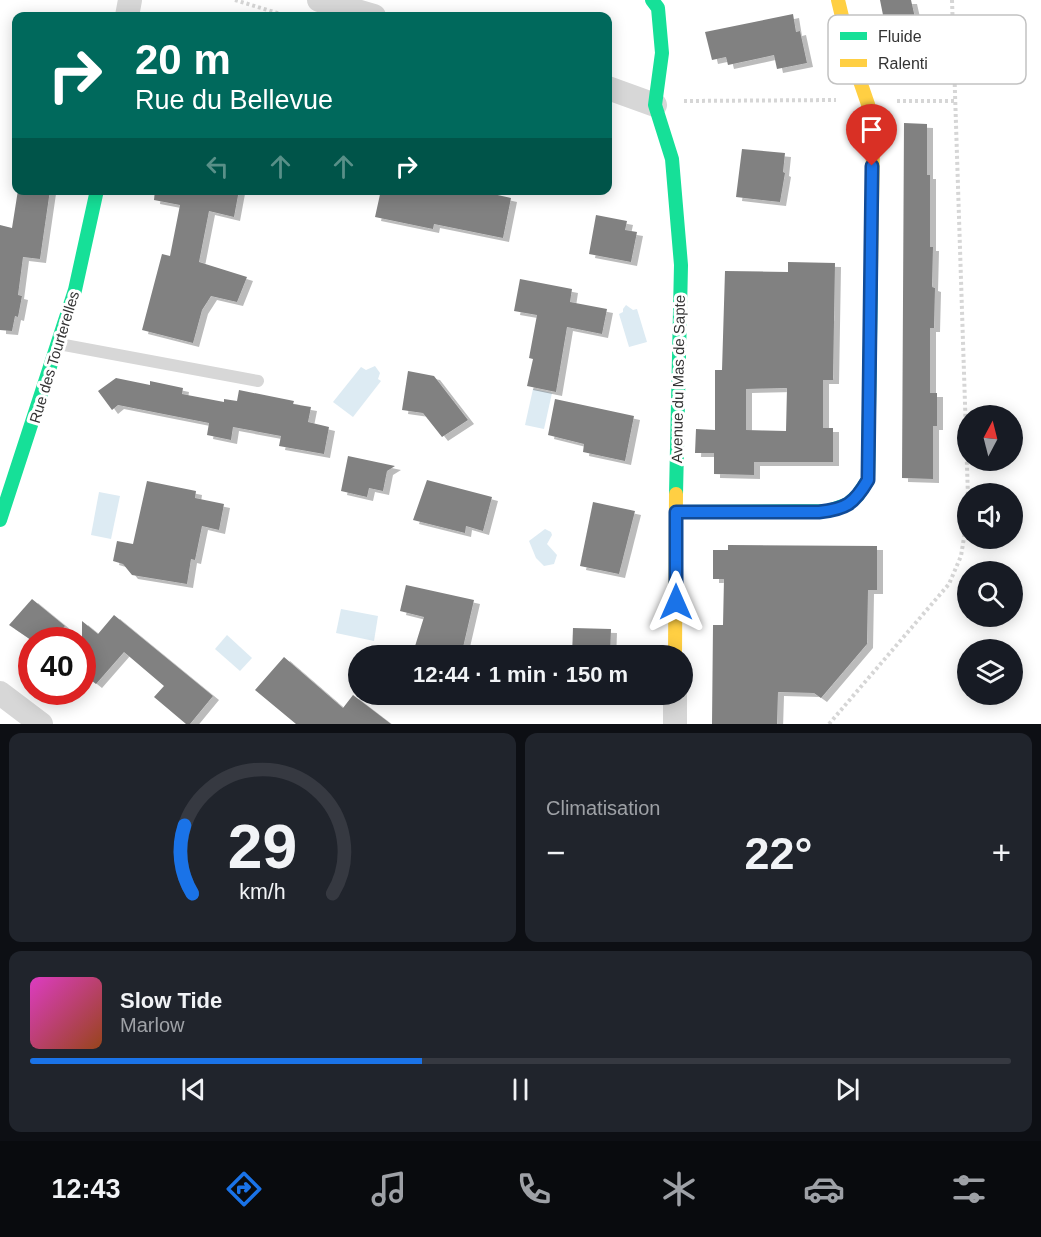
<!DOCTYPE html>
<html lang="fr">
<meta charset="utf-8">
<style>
:root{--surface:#171b24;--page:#20242c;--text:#f1f3f6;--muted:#9ea1a6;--line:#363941;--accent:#1a73e8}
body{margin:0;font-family:Arial,sans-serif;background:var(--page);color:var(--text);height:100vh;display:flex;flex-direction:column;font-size:22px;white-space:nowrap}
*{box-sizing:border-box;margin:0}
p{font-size:20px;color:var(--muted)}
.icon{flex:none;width:33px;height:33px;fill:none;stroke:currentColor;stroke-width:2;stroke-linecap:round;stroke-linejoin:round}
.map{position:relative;height:724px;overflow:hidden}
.side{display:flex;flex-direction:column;gap:9px;padding:9px;background:#0d0f14;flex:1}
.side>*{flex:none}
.guide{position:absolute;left:12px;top:12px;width:600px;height:183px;border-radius:12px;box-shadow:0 3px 15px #0003;background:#00695c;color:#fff;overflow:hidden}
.needle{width:39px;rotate:7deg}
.buttons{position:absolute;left:957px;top:405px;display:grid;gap:12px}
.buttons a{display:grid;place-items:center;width:66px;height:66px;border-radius:50%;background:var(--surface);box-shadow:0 3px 15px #0003;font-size:30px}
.speed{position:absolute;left:18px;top:627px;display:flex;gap:12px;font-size:30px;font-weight:700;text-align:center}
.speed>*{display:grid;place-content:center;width:78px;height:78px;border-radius:50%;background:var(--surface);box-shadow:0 3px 15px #0003;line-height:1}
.speed .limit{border:9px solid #d22;background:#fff;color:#111}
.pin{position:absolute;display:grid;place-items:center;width:51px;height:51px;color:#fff;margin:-62px -26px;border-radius:50% 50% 50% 0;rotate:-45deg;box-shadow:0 0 6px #0007}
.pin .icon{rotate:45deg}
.me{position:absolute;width:66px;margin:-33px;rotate:0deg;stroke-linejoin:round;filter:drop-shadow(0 0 4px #0008)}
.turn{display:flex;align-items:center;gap:21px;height:126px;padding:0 24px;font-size:27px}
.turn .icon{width:78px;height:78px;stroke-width:2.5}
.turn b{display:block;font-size:42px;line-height:51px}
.lanes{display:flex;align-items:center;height:57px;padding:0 24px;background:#0003;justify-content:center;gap:30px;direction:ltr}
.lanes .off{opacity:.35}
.big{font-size:45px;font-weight:600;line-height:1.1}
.side .card{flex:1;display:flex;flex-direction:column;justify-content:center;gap:9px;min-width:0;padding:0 21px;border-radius:12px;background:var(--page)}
.side .dial{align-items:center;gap:0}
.dial svg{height:156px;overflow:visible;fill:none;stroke:var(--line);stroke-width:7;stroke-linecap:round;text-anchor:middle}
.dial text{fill:var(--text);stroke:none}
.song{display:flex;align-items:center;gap:18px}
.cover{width:72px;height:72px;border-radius:9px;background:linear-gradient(135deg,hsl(310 70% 55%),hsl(20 70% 35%))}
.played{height:6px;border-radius:3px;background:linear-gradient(90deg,var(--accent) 40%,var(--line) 40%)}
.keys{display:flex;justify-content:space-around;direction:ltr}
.heat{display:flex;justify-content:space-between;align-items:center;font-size:33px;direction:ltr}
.side .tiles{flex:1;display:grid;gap:9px;grid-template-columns:1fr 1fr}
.card:last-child{grid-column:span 2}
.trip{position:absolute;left:348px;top:645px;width:345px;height:60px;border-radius:30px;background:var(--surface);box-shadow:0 3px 15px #0003;font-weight:600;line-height:60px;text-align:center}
.tab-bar{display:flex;height:96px;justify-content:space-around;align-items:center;background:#090b0e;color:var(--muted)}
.tab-bar .icon{width:42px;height:42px}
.tab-bar .active{color:var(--accent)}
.tab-bar b{font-size:27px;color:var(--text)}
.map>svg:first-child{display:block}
.water{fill:#ddebf3}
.building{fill:#818181;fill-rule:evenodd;filter:url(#shadow)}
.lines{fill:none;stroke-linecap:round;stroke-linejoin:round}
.path{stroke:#d6d6d6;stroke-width:4;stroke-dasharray:3 3;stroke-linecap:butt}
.lane{stroke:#d7d7d7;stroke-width:12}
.street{stroke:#d7d7d7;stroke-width:24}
.fast{stroke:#16e098;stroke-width:14}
.slow{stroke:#ffcf43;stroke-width:14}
.route-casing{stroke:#114b97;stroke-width:15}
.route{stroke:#1a73e8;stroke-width:10}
.labels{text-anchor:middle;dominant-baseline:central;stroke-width:6;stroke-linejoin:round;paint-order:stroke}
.street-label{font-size:15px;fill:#333;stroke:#fff}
.key{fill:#fff;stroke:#c2c2c2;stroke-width:1.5}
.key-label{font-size:16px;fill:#333}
</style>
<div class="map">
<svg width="1041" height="724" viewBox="0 0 1041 724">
<defs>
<filter id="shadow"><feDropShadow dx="6" dy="4" stdDeviation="0" flood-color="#0004"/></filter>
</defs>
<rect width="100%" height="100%" fill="#fff"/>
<g class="water">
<polygon points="626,305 633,310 637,309 647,342 629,347 619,314 623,312 623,309"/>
<polygon points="375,366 380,373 378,379 381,381 353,417 333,402 361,367 366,370"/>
<polygon points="533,389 552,393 544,429 525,425"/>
<polygon points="99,492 120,496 111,539 91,535"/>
<polygon points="545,529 551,532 552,535 547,544 557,555 554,564 544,566 536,558 529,541"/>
<polygon points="341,609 378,616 374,641 336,633"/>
<polygon points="227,635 252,658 240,671 215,649"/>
</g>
<g class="building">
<polygon points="880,0 911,0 920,40 917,41 925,76 905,80 905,76 887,80 882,57 891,55"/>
<polygon points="793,14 796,32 800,31 807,63 777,69 774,55 728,65 726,57 712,60 705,32"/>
<polygon points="904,123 927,124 927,175 930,175 930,247 933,247 932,287 935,288 934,328 930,328 930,393 937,393 937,426 933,426 933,479 902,478"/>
<polygon points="742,149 785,153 783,172 785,173 780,202 736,197"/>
<polygon points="18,190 50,190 40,259 23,257 18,295 22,296 18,317 15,316 12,331 0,330 0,225 12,228"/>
<polygon points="155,190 239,190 234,217 209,211 199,262 247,277 237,302 211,296 202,310 193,343 142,330 162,254 170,256 180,205 154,200"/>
<polygon points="381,190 475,190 511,198 503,238 434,224 433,229 375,217"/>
<polygon points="596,215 627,221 625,230 637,232 631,262 589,254"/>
<path d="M788,262L835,263L833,380H823V428H833V462H754V475L714,474V453H695L696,429L715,430V370H722L725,271L788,272ZM787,388L786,431L746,430V389Z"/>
<polygon points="520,279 572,289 570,302 607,309 602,334 567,327 556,392 527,386 533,359 529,358 537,315 514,311"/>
<polygon points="408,371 434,376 468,420 442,437 423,413 402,410"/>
<polygon points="116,378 150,385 150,381 183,388 182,394 224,402 224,399 237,401 239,390 294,401 293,404 311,407 308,422 329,427 324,454 279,446 281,436 233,427 231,440 207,435 209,423 118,405 112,410 98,391"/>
<polygon points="555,399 634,416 625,461 583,452 584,444 548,435"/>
<polygon points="348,456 395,466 387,471 383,491 369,488 367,497 341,491"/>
<polygon points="427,480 492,497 483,531 466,526 465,533 413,520"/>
<polygon points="147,481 196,491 195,498 224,504 219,530 202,526 195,560 191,559 187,584 132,575 123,564 113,561 117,541 133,544"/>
<polygon points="593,502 635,511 619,574 580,566"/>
<polygon points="728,545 877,546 877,590 868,590 867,644 821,698 814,693 778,692 777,724 712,724 713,625 723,625 724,579 713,579 713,550 728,550"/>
<polygon points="406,585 474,600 461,656 412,656 424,617 400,611"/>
<polygon points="32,599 65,626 53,640 31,640 9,625"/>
<polygon points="114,615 213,696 190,724 186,724 154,697 164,686 124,652 96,684 82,673 82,621 98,634"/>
<polygon points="573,628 611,629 610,656 572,656"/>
<polygon points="284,657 343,708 353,695 391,724 296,724 255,690"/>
</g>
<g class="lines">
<g class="path">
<polyline points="235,0 287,16"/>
<polyline points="952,0 968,497"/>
<polyline points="684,101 836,100"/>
<polyline points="897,101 955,101"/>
<polyline points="829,724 949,584 961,556 968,513"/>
</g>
<polyline class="lane" points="59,344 258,381"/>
<g class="street">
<polyline points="319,0 374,16"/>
<polyline points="127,16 130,0"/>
<polyline points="608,88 655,105"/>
<polyline points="0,693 41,724"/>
<polyline points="675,724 675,694"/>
</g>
<g class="fast">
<polyline points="652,0 658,8 662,53 655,105 672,159 681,265 676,494"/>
<polyline points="676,512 828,511 848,504 858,495 868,480 871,271"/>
<polyline points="0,520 75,290 97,190"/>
</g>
<g class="slow">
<polyline points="838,0 852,58 871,113 873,145 871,271"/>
<polyline points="675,656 676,494"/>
</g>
</g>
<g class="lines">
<defs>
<path id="route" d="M676,602V512H819C846,509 854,504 868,480L872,166"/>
</defs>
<use href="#route" class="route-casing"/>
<use href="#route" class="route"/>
</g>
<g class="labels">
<g class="street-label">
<text transform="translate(54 357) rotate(-73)">Rue des Tourterelles</text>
<text transform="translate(678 379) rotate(-89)">Avenue du Mas de Sapte</text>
</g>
</g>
<rect x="828" y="15" width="198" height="69" rx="9" class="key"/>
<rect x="840" y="32" width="27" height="8" fill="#16e098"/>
<rect x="840" y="59" width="27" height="8" fill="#ffcf43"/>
<g class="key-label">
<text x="878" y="42">Fluide</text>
<text x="878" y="69">Ralenti</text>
</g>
</svg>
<div class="buttons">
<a><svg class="needle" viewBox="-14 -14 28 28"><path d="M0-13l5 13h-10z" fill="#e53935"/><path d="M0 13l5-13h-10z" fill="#9ea1a6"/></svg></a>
<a><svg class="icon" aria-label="sound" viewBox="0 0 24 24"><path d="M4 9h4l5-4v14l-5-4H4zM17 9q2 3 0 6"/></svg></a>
<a><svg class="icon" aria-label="search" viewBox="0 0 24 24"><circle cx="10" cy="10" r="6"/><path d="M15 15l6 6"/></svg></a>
<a><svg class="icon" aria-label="layers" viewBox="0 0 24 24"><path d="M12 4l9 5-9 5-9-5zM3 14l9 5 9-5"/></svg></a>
</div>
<div class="speed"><div class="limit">40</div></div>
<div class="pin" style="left:872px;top:166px;background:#d93025"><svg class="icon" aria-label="arrive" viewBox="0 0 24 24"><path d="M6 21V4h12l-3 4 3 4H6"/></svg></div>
<svg class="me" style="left:676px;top:602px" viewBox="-20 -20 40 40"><path d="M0-17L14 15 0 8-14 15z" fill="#1a73e8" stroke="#fff" stroke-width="4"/></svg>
<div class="trip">12:44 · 1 min · 150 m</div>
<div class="guide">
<div class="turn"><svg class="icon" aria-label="right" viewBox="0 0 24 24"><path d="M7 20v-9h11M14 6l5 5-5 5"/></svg><div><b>20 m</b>Rue du Bellevue</div></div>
<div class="lanes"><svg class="icon off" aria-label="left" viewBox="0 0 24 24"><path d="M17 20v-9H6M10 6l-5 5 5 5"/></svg><svg class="icon off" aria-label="ahead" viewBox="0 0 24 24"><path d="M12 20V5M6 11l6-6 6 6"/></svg><svg class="icon off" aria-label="ahead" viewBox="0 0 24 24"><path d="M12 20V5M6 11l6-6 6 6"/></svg><svg class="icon" aria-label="right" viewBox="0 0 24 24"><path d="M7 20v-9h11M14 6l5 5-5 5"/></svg></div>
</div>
</div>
<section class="side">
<div class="tiles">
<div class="card dial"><svg viewBox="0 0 100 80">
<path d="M14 69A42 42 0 1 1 86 69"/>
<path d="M14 69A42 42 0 0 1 10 34" stroke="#1a73e8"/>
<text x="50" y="56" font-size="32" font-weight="700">29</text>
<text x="50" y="72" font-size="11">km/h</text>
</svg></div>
<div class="card"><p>Climatisation</p>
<div class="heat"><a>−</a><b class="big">22°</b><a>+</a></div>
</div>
<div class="card">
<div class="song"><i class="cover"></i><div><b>Slow Tide</b><p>Marlow</p></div></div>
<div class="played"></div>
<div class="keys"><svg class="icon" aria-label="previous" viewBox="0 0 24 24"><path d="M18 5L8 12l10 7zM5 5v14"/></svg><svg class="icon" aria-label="pause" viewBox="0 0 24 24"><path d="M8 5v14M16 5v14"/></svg><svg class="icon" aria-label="next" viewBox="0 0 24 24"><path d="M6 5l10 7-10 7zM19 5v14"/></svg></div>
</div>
</div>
</section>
<nav class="tab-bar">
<b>12:43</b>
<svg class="icon active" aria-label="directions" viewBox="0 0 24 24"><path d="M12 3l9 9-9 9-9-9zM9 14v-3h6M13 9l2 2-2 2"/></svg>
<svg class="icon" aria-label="music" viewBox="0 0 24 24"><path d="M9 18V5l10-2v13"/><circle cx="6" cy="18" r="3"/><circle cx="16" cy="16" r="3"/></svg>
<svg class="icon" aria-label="phone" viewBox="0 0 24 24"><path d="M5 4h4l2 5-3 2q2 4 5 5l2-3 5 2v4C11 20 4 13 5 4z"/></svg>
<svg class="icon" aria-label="climate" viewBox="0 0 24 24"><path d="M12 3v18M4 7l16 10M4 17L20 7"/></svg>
<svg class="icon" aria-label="car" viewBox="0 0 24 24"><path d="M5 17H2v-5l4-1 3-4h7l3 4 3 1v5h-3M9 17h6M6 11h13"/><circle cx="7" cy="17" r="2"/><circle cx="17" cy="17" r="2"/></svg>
<svg class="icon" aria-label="filters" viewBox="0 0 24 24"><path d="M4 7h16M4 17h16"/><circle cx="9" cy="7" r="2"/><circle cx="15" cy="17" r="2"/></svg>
</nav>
